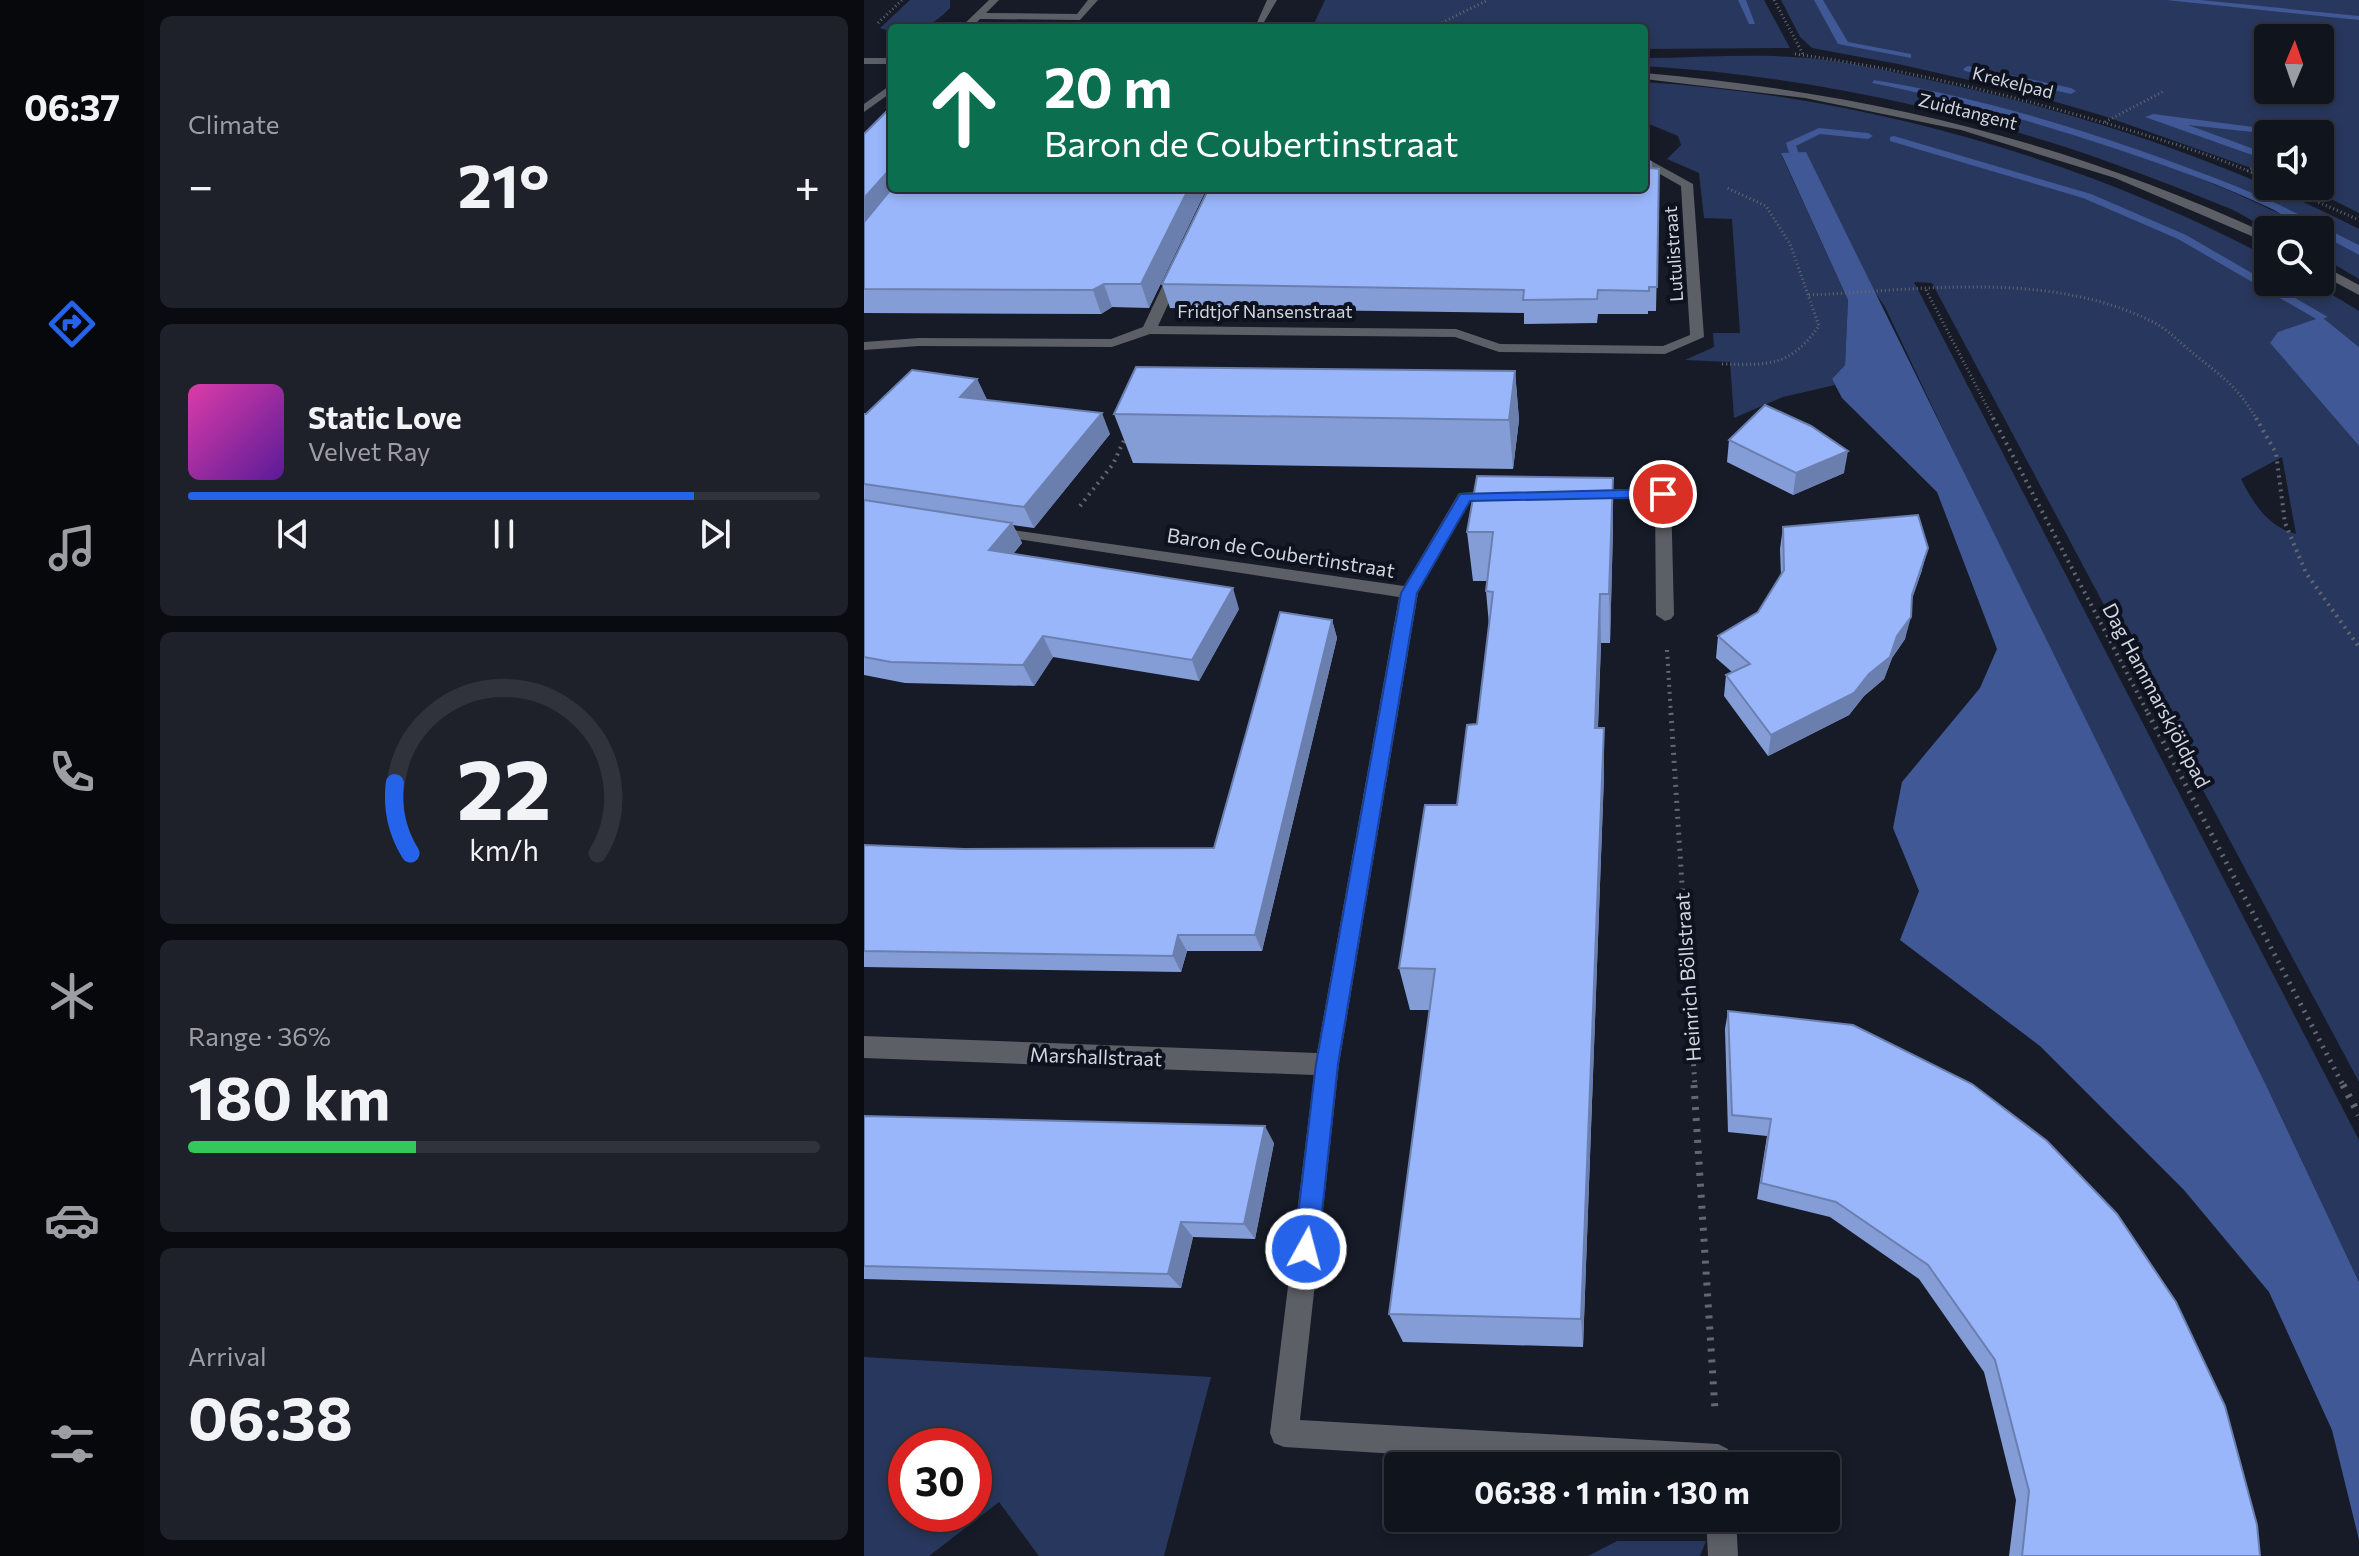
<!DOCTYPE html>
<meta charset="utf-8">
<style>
:root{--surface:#10141d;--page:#1e212a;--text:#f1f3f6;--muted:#9c9ea4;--line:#30333b;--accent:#2563eb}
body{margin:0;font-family:Commissioner,sans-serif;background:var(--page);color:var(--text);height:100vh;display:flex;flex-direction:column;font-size:30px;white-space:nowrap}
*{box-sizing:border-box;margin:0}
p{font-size:26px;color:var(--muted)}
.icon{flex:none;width:44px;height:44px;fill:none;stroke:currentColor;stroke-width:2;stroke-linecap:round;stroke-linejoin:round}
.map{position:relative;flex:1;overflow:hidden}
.sheet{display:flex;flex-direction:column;gap:16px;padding:16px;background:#090b10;width:720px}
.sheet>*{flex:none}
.hud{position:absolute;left:24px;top:24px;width:760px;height:168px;border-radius:8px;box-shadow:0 4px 12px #0003,0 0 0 2px var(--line);background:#0b6e4f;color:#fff;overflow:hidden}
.needle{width:52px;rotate:2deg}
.tools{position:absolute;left:1390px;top:24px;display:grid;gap:16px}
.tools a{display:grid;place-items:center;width:80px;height:80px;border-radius:8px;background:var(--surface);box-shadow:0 4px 12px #0003,0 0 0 2px var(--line);font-size:40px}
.speed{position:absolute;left:24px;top:1428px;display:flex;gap:16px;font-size:40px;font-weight:700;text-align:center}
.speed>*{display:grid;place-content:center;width:104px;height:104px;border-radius:50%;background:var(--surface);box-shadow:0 4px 12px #0003,0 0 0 2px var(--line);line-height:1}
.speed .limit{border:12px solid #d22;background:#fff;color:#111}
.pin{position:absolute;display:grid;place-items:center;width:68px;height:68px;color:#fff;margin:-34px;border:4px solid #fff;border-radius:50%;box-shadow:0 2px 8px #0007}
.me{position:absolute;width:88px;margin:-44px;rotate:7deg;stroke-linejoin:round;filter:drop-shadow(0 0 6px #0008)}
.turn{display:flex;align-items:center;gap:28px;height:168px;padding:0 24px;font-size:36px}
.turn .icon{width:104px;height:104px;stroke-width:2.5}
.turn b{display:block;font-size:56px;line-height:68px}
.big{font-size:60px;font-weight:700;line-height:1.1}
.sheet .widget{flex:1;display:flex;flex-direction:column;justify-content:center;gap:12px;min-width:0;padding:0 28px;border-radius:12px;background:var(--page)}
.sheet .dial{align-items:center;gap:0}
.dial svg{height:208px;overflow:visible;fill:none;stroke:var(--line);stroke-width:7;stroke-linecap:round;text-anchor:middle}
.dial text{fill:var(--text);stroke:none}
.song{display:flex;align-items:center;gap:24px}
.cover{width:96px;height:96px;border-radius:12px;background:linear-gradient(135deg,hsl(320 70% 55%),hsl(270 70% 35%))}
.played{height:8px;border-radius:4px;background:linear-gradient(90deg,var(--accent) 80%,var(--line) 80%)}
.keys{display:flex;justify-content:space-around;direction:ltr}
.heat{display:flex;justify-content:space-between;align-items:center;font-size:44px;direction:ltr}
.charge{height:12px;border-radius:6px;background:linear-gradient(90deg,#34c759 36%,var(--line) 0)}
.trip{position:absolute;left:520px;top:1452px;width:456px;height:80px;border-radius:8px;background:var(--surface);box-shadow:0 4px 12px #0003,0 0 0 2px var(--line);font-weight:700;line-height:80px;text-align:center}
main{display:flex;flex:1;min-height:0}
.dock{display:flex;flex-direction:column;width:144px;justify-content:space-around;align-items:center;background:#06080c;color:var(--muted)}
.dock .icon{width:56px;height:56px}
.dock .active{color:var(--accent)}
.dock b{font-size:36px;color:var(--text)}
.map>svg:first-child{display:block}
.green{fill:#28375d;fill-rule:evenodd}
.water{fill:#405895}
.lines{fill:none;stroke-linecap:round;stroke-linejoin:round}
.stream{fill:#405895;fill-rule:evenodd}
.path-far3{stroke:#636771;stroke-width:3;stroke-dasharray:1 3;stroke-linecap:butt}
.path-far2{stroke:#636771;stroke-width:4;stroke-dasharray:2 5;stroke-linecap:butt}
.path-far1{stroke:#636771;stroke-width:5;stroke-dasharray:2 6;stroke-linecap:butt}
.path{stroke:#636771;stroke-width:7;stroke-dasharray:3 8;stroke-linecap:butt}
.minor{fill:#5c5f65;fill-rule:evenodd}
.wall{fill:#849dd7}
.shaded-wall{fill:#6b7faf}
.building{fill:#99b6fa;stroke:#6b7faf;stroke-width:2}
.route{fill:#2563eb;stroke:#184099;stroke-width:2}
.labels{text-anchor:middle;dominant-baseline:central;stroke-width:8;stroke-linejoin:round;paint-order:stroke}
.far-street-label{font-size:18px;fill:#d1d5dd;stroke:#0d121e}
.street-label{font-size:20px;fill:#d1d5dd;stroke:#0d121e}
</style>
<main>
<nav class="dock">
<b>06:37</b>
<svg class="icon active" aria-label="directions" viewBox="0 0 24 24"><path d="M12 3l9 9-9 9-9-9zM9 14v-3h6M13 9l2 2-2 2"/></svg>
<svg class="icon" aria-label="music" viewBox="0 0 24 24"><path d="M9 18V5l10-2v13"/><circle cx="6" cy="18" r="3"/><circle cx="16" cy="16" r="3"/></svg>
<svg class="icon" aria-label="phone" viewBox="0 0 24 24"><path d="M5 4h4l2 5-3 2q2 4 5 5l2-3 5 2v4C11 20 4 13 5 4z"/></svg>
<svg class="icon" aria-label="climate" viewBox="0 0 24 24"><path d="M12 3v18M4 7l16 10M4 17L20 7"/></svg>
<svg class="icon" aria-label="car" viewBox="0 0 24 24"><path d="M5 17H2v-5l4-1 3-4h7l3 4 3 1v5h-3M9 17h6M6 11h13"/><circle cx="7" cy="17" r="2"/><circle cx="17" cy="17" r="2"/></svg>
<svg class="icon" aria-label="filters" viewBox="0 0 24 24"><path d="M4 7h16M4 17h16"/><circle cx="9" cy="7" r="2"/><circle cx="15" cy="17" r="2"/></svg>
</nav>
<section class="sheet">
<div class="widget"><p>Climate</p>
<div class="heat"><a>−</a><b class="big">21°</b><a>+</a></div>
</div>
<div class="widget">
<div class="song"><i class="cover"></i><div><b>Static Love</b><p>Velvet Ray</p></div></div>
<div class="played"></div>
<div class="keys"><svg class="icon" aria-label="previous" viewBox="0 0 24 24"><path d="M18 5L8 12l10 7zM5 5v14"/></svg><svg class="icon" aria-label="pause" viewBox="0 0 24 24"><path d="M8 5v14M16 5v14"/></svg><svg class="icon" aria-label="next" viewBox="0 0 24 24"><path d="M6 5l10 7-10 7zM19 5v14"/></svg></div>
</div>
<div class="widget dial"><svg viewBox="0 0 100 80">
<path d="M14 69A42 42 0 1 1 86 69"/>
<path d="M14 69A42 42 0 0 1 8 42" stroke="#2563eb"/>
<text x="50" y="56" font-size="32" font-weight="700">22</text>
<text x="50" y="72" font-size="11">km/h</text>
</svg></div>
<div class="widget"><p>Range · 36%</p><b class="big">180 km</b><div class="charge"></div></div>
<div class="widget"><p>Arrival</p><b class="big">06:38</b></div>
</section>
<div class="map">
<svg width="1495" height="1556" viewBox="0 0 1495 1556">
<rect width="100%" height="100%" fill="#161b27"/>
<g class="green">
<path d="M46,0H86V8C64,30 57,28 28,28V32L16,28Z"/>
<polygon points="461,0 900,0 926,48 780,49 780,28 448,28"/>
<path d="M917,0H1495V213L1441,186H1456V134H1404V174L1240,116L1158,92L1034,64L948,48L936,37ZM1404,38H1456V90H1404Z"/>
<path d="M780,58C834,58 891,53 945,58C987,62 1029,72 1070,81C1217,112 1361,161 1495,229V245L1382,190L1114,102L1010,80L1009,83C1158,113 1313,159 1448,230C1436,230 1423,232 1411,230C1395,227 1378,213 1362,207C1302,183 1241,159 1179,140C1050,100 916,74 780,66Z"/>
<path d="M780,82C997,96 1212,156 1404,257V282H1447L1495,311V347L1458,317L1406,343L1495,446V1082L1068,283L1050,282L1495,1140V1282L1403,1087L1126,528L1021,307L917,154L984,300L981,365L968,379L971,385L919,397L870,418L866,362L821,360L850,347L849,333H876L868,219L840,218L835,173L803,159L817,145L814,136L780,122ZM1418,457L1432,534C1404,527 1389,503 1377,479Z"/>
<polygon points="1456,234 1495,255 1495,279 1456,256"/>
<path d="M0,1357L347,1377L300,1556H175L135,1502L65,1556H0ZM42,1446H110V1514H42Z"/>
<polygon points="753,1541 842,1541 836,1556 724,1556"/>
</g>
<g class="water">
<polygon points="950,0 959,0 984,42 1047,54 1047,58 974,44"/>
<polygon points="1302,0 1336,0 1495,16 1495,20"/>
<path d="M1010,80C1137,101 1260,142 1379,189C1419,205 1457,226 1495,245V255L1456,234V230C1439,230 1422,216 1406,208C1382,197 1357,186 1332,177C1226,138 1119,105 1008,83Z"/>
<polygon points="1289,114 1444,134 1407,134 1324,125 1398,152 1391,156 1281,117"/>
<polygon points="942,152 1403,1087 1495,1282 1495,1540 1468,1430 1405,1292 1320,1190 1176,1046 1036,940 1055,891 1029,828 1038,782 1116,688 1133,649 1073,492 978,398 968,379 981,365 984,300 917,153"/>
<polygon points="1458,317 1495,347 1495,446 1406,343 1414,332"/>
</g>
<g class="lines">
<g class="stream">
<polygon points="874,0 882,0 891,24 885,24"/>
<polygon points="1104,66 1207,88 1212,91 1207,94 1101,71 1099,69"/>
<polygon points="955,128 1004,133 1009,136 1004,139 956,134 932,146 935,154 926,156 922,143"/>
<polygon points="1030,136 1227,194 1322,235 1464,317 1454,320 1314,239 1219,198 1026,141 1026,137"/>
</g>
<g class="path-far3">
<polyline points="910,0 939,54"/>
<polyline points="14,23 38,0"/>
<polyline points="567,28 624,0"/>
<path d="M931,54C1039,69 1143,94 1248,125C1301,141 1354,156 1404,180"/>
<polyline points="1241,122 1300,91"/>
<polyline points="1383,171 1404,160"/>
<polyline points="1418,186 1495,220"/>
<polyline points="1062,290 1130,420"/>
<path d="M945,295C1059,290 1187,269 1293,324C1306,332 1319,345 1331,355C1360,378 1374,387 1393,420"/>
<path d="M858,364C905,365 926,367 955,326L926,244L902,206L861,187"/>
</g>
<g class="path-far2">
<polyline points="1129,418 1285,715"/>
<polyline points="1392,418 1412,453 1421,523 1442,573 1495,647"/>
<polyline points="216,506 249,464 263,434"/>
<polyline points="803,650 807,715"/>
</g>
<g class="path-far1">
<polyline points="807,713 831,1087"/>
<polyline points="1284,713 1480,1087"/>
</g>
<g class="path">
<polyline points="830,1085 851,1410"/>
<polyline points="1479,1085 1495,1115"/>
</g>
<g class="minor">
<polygon points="125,0 135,0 122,13 213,14 224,0 234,0 216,20 116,19 107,28 96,28"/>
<polygon points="403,0 413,0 397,27 391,27"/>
<rect x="0" y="58" width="28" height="6"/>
<path d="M780,73C1005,93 1199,140 1404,234V243L1251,178L1097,130L941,98L780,79Z"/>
<polygon points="28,84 28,92 0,112 0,104"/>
<polygon points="780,157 829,184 840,337 801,354 635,352 591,337 286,334 248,347 55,346 0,350 0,342 55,338 247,339 279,327 305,272 312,268 319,272 294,326 592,329 636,344 799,346 826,335 817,186 780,165"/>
<polygon points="1456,264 1495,285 1495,295 1456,274"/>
<polygon points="724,489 799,489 807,494 810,615 807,619 801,621 792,615 791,499 718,498 716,494"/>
<polygon points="636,491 642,492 642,500 606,502 554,593 475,1064 436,1420 854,1444 864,1449 869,1466 728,1466 420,1447 410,1443 406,1433 450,1075 0,1058 0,1036 453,1053 535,597 127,535 121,534 119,530 121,526 540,586 595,493"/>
<polygon points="842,1518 872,1518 874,1556 844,1556"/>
</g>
</g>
<g class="wall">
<polygon points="0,134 28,188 343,188 285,308 248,307 237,314 0,313"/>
<polygon points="781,155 781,159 787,168 795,169 792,311 784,311 784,314 734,314 733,323 660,324 660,313 306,308 298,284"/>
<polygon points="651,371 655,420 649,469 269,463 250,414"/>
<polygon points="113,379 123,400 246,434 170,528 149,525 158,543 149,554 375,609 335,681 189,657 170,686 41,683 0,675 0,414 2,414"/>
<polygon points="865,440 980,473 929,495 863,462"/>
<polygon points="749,527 746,643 737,643 734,728 740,775 719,1347 539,1342 525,1314 566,1010 546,1010 535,968 593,805 613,724 625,625 622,591 623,581 609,581 603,532"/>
<polygon points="919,527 1058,570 1047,601 1041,639 1028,658 1020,679 1000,696 985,715 904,756 860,696 862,675 868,672 852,658 854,636 894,612 917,576 916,549"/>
<polygon points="468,620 473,638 398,951 323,951 317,972 0,967 0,845 100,849 350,848"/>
<polygon points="864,1011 1396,1556 1145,1556 1152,1500 1120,1372 1055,1279 966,1217 893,1199 903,1136 864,1132 861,1029"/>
<polygon points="0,1116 410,1143 391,1239 329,1237 317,1288 0,1279"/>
</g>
<g class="shaded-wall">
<polygon points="28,167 28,188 0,233 0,198"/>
<polygon points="325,188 343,188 285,308 277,284"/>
<polygon points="240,284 248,307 237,314 229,290"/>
<polygon points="651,371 655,420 649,469 645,420"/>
<polygon points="113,379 123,400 96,397"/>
<polygon points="238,413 246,434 170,528 160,507"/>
<polygon points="984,451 980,473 929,495 932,473"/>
<polygon points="749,478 749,527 746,643 745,594"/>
<polygon points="148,523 158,543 136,570 125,550"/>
<polygon points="1064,548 1058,570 1042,617 1048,595"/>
<polygon points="369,588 375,609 335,681 328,660"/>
<polygon points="736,594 737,643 732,775 731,728"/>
<polygon points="1047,617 1041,639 1028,658 1020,679 1000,696 985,715 904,756 907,735 1033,636"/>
<polygon points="468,620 473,638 398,951 391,935"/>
<polygon points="179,636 189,657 170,686 159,665"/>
<polygon points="740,728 740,775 719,1347 717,1319"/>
<polygon points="314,935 323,951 317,972 309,956"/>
<polygon points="401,1126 410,1143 391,1239 380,1224"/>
<polygon points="317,1222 329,1237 317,1288 304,1274"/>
</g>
<g class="building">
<polygon points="28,106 28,167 0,198 0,134"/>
<polygon points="780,159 787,162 787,168 795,169 793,287 785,287 785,291 734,290 733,299 659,300 660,290 298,284 345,188 780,188"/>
<polygon points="28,188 325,188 277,284 240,284 229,290 0,289 0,222"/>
<polygon points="272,367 651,371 645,420 250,414"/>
<polygon points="48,370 113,379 96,397 238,413 160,507 0,484 0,414 2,414"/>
<polygon points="901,405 947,426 984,451 932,473 865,440"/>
<polygon points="613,476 749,478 745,594 736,594 731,728 740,728 717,1319 525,1314 571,969 535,968 561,805 593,805 603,725 613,724 629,592 622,591 629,532 603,532"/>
<polygon points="0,500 148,523 125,550 369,588 328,660 179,636 159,665 27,662 0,657"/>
<polygon points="1054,515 1064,548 1048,595 1047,617 1033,636 1026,657 1005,674 990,693 907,735 862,675 886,664 854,636 894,612 920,570 919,527"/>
<polygon points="416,612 468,620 391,935 314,935 309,956 0,951 0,845 100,849 350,848"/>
<polygon points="864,1011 989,1025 1108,1084 1183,1141 1253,1214 1312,1302 1361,1406 1393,1525 1396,1556 1158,1556 1165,1491 1131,1360 1064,1265 972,1202 897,1183 907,1119 868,1115"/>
<polygon points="0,1116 401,1126 380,1224 317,1222 304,1274 0,1266"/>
</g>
<polygon class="route" points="799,489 804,490 804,497 606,501 553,593 474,1064 454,1249 450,1257 442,1261 433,1257 430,1249 452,1064 537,593 596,494"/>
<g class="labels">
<g class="far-street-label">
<text transform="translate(1149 82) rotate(14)">Krekelpad</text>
<text transform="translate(1104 111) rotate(14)">Zuidtangent</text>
<text transform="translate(809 254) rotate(-94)">Lutulistraat</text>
<text x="401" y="311">Fridtjof Nansenstraat</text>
</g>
<g class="street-label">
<text transform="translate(417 552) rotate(9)">Baron de Coubertinstraat</text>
<text transform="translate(1293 695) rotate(62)">Dag Hammarskjöldpad</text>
<text transform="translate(823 977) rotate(-94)">Heinrich Böllstraat</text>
<text transform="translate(232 1056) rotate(2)">Marshallstraat</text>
</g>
</g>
</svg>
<div class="tools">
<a><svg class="needle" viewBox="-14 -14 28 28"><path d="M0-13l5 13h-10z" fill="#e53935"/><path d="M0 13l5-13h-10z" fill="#9c9ea4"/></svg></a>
<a><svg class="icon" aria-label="sound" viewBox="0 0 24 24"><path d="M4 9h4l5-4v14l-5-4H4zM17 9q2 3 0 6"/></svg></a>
<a><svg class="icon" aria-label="search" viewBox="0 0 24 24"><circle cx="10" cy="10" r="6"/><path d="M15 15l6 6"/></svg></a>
</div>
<div class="speed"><div class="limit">30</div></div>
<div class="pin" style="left:799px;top:494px;background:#d93025"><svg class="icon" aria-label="arrive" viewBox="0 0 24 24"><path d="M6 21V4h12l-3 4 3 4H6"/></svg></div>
<svg class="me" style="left:442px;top:1249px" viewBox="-20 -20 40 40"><circle r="17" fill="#2563eb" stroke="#fff" stroke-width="3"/><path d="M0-11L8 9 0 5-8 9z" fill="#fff"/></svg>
<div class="trip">06:38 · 1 min · 130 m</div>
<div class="hud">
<div class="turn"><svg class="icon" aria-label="ahead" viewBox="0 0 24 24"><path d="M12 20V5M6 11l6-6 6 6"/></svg><div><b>20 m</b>Baron de Coubertinstraat</div></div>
</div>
</div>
</main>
